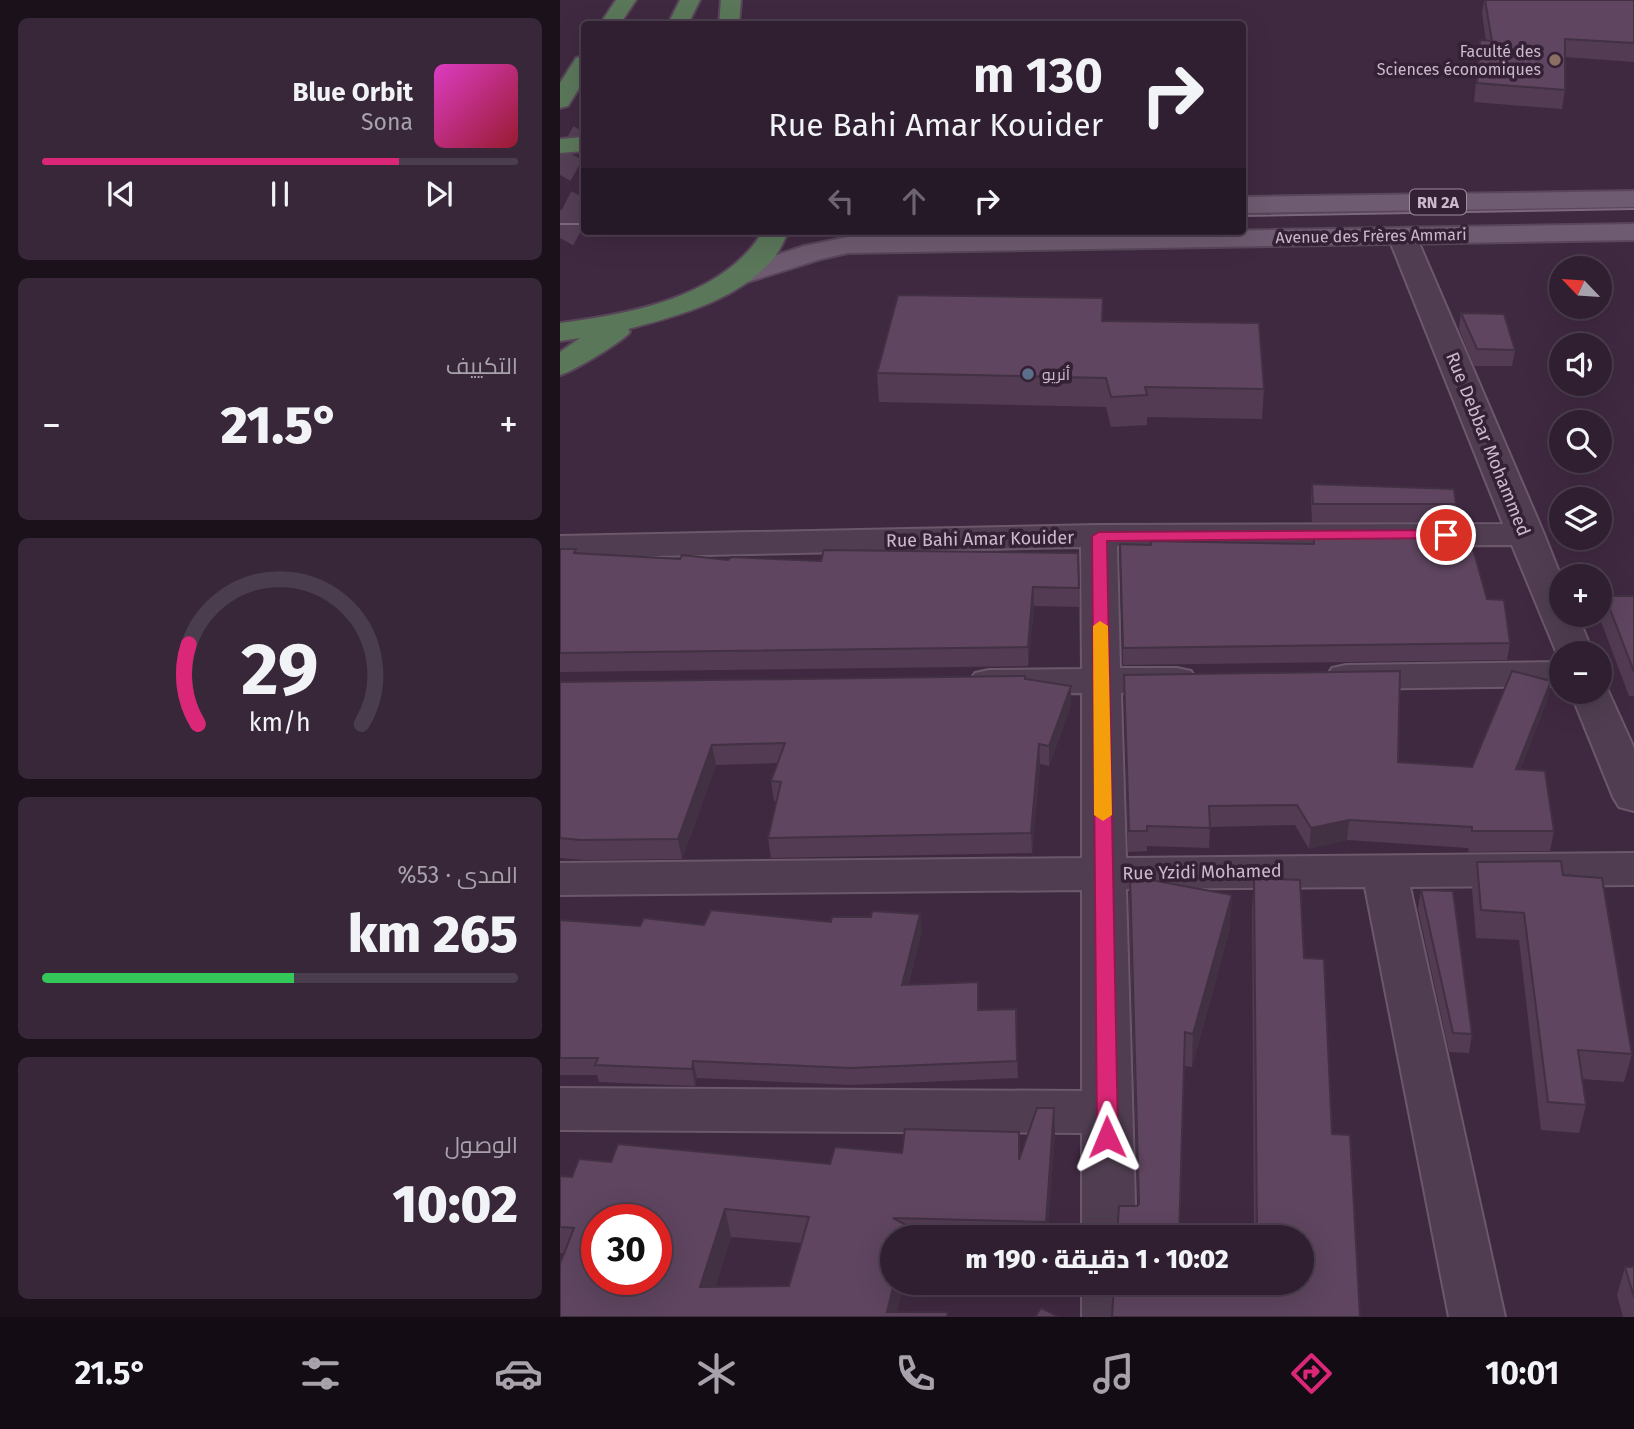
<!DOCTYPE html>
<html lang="ar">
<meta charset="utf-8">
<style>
:root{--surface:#2f1f31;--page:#372739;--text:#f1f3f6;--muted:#a7a2ab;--line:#4a3d4d;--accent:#db2777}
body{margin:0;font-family:"Fira Sans",Cairo,sans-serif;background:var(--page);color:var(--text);direction:rtl;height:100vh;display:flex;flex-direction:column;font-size:26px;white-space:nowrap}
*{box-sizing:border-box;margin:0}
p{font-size:23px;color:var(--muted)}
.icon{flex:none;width:38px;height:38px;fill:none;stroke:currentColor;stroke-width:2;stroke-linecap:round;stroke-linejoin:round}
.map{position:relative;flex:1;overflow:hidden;direction:ltr}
.drawer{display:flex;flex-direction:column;gap:18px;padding:18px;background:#1a111b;width:560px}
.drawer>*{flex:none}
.top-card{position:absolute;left:21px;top:21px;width:665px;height:214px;border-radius:7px;box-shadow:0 7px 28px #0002,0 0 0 2px var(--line);direction:rtl;background:#2f1f31;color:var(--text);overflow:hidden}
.needle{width:46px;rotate:295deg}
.controls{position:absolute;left:989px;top:256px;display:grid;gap:14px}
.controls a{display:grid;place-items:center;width:63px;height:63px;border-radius:50%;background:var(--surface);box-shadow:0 7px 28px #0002,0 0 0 2px var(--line);font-size:35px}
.speed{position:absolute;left:21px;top:1204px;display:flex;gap:14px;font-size:35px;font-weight:700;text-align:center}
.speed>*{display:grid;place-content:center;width:91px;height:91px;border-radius:50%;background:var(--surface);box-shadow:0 7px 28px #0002,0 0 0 2px var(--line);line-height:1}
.speed .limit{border:10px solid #d22;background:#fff;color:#111}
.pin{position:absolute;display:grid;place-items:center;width:60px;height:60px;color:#fff;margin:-30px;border:4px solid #fff;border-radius:50%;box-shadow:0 2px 7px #0007}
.me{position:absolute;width:77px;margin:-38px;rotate:359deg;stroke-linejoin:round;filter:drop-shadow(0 0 5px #0008)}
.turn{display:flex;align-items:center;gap:24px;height:147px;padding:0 28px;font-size:32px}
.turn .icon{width:91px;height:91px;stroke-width:2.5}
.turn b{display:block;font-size:49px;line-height:60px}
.lanes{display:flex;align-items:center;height:66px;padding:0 28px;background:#0003;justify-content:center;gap:35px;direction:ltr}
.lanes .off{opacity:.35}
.big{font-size:52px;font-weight:800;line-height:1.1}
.drawer .tile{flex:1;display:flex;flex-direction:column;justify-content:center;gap:10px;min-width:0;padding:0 24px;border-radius:10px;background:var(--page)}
.drawer .dial{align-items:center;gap:0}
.dial svg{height:182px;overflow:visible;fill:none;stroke:var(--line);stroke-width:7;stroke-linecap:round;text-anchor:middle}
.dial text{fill:var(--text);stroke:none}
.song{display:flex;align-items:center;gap:21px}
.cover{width:84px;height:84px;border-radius:10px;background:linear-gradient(135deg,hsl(310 70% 55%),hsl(350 70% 35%))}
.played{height:7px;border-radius:4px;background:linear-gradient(90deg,var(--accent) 75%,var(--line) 75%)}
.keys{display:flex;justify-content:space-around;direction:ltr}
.heat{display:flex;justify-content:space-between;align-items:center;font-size:38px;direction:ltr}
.charge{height:10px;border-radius:5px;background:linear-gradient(90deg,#34c759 53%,var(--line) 0)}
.trip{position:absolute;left:320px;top:1225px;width:434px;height:70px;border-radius:35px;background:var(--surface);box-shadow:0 7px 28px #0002,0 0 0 2px var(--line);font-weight:800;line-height:70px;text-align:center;direction:rtl}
.tabs{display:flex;height:112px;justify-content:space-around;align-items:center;background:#130c14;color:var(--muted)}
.tabs .icon{width:49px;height:49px}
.tabs .selected{color:var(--accent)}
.tabs b{font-size:32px;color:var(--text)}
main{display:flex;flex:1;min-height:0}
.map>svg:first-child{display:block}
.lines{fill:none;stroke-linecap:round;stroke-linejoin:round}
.highway-tunnel-far1{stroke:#543f56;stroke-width:24;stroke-dasharray:24 11;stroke-linecap:butt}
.highway-tunnel{stroke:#543f56;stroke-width:30;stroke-dasharray:30 15;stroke-linecap:butt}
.minor-casing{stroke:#6b586b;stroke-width:4}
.major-casing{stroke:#59465a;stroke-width:4}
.highway-casing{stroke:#584458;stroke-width:4}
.minor{fill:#503d51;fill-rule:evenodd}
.major{fill:#6f5b71;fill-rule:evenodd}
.highway{fill:#5b775a;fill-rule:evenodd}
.tram{stroke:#7d667f;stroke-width:2}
.wall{fill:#523b53;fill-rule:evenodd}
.shaded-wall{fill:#423043}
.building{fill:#5f4560;stroke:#423043;stroke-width:2;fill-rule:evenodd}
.route{fill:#db2777;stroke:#8e194d;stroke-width:2}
.slow{fill:#f59e0b}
.education-dot{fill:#8d6e63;stroke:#352136;stroke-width:2.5}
.service-dot{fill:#5c6f8a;stroke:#352136;stroke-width:2.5}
.labels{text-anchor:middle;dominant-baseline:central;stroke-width:7;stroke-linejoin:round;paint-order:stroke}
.far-poi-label{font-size:16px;fill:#cbbacb;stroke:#352136;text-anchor:end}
.shield{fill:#352136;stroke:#9e8c9e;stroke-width:2}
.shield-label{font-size:16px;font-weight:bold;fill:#cbbacb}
.far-street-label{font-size:16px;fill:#cbbacb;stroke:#352136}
.street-label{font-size:18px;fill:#cbbacb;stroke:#352136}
</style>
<main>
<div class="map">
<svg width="1074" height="1317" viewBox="0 0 1074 1317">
<rect width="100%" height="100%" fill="#3f2941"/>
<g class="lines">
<g class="highway-tunnel-far1">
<polyline points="0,175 24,132"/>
<polyline points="11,218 24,193"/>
</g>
<polyline class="highway-tunnel" points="0,238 12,216"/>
<defs>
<g id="minor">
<polygon points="842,228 852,230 856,236 984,534 1001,577 1001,614 1017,614 1033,653 1001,653 1000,661 952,545 557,546 560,668 617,668 631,671 637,680 631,689 617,692 561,693 566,858 1074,853 1074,885 850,887 945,1317 889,1317 805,887 566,889 576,1237 522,1237 522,1133 0,1130 0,1088 522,1091 522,890 0,895 0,863 522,858 522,693 429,694 415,691 409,682 415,673 429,670 522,669 521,547 0,558 0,536 539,525 943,524 828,236 832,230"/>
<polygon points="1001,662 1001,686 786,689 772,686 766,677 772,668 786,665"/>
<polygon points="1040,681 1044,682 1074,748 1074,811 1059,807 1053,797 1010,691 1040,691"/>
<rect x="522" y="1283" width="56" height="34"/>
</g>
<g id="major">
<polygon points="1074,191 1074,207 682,213 682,197"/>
<polygon points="1074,224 1074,240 288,253 261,259 175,286 165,284 161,278 165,272 244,246 288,237"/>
</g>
<g id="highway">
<polygon points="56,0 76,0 60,24 40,24"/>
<polygon points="120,0 140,0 128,24 108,24"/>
<polygon points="161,0 181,0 179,24 159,24"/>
<polygon points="24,56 24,80 8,106 0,108 0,83 16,58"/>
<polygon points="24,137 24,151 0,153 0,139"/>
<path d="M203,231H229C224,240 220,251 213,259C178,300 118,316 68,329L70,332C64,341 12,372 0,375V352L20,338L0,341V323C70,314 164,297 203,231Z"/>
</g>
</defs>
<use href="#minor" class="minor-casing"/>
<use href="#major" class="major-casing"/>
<use href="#highway" class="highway-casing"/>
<use href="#minor" class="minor"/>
<use href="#major" class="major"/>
<use href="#highway" class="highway"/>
<g class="tram">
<polyline points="682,216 1074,209"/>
<polyline points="0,224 24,224"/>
</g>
</g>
<g class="wall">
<polygon points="924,0 1074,0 1074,62 1005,57 1005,90 1002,109 914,102 920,40 926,41 922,13"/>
<polygon points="543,298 543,321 704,389 702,419 587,417 587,425 551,427 546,407 319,402 317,373"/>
<polygon points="901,313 955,350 952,366 914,366 899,329"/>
<polygon points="752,484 896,504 893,522 752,522 751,501"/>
<polygon points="754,532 901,538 927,599 950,643 947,660 563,665 560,544 753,544"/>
<polygon points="0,549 17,553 120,559 168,560 261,561 518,553 519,607 474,606 468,666 0,672"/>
<polygon points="1045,596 1074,596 1074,696 1069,696 1040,619"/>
<polygon points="564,675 838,762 912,767 991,681 987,701 960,770 994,831 990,851 909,852 908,848 787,840 749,849 735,825 650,827 649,848 587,846 587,851 568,852"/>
<polygon points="465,679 511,705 489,766 480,764 472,853 211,858 208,838 216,801 214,801 211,781 217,763 156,765 122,859 25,860 0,858 0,682"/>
<polygon points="917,862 1003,875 1072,1054 1064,1082 1022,1079 1026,1105 1019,1133 981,1130 959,940 916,938 912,889"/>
<polygon points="570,876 670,928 632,1067 624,1066 619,1237 577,1206 578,1205 569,909"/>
<polygon points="694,878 744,958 800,1317 579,1287 580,1283 742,1283 742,1237 694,1237 692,911"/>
<polygon points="861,890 912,1034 909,1053 889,1052 858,909"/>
<polygon points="360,914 362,931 348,985 419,999 419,1010 456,1009 458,1078 292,1085 137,1078 135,1086 39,1082 37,1075 0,1075 0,920 80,926 144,925 271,922 311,917"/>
<path d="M495,1135L487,1237H332V1283H344L337,1312H388V1317H0L4,1254L0,1253V1176L12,1177L51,1162L270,1164L342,1153L460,1159ZM171,1237L242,1243L229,1286L155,1287Z"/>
<polygon points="1065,1267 1074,1267 1074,1317 1063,1317 1057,1295"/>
</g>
<g class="shaded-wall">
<polygon points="473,587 474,606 468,666 468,647"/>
<polygon points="991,681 987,701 952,790 956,769"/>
<polygon points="511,686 511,705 489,766 489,746"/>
<polygon points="479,744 480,764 472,853 471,833"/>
<polygon points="152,745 156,765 122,859 118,839"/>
<polygon points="789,820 787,840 749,849 751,828"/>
<polygon points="672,895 670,928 632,1067 633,1034"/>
<polygon points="360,914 362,931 343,1002 342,985"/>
<polygon points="133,1061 137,1078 135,1086 132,1069"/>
<polygon points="494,1108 495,1135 487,1237 486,1237 486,1222"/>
<polygon points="165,1209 171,1237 147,1315 140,1287"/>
<polygon points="348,1226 350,1237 345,1237"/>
<polygon points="334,1283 344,1283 336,1317 327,1312"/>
</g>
<g class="building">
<polygon points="925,0 1074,0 1074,43 1005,39 1005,90 917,83 920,40 932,41"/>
<polygon points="338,295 543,298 542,321 699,323 704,389 585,387 587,395 551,397 546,378 317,373"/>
<polygon points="901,313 944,314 955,350 917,349"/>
<polygon points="752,484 894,489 896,504 753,504"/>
<polygon points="900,531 901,538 910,538 927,599 944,600 950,643 563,648 560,544 591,545 590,541 754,544 754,532"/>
<polygon points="0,549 16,549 14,553 120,559 122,555 168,560 171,557 261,561 264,550 518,553 519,588 473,587 468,647 0,653"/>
<polygon points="1045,596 1074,596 1074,672"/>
<polygon points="840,671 838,762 912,767 952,671 991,681 956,769 985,771 994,831 912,831 912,827 789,820 751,828 737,805 649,806 650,828 587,826 587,831 569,831 564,675"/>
<polygon points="465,676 465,679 511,686 489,746 479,744 471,833 208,838 221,782 211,781 225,743 152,745 118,839 20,840 0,838 0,682"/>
<polygon points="1001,861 1003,875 1042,878 1072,1054 1018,1050 1026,1105 988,1102 964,913 921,910 917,862"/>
<polygon points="570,876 672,895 633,1034 625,1032 619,1237 557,1237 559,1206 577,1206 579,1204"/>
<polygon points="694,878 740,880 744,958 764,959 772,1134 790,1135 800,1317 552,1317 554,1287 579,1287 581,1283 742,1283 742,1237 697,1237"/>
<polygon points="861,890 893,891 912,1034 893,1033"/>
<polygon points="151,910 271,922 272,917 311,917 312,911 360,914 342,985 418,982 418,1010 456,1009 457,1061 290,1068 133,1061 132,1069 35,1065 38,1058 0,1058 0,920 80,926 84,918 144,925"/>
<path d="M477,1108H494L486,1222L333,1218L348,1226L345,1237H332V1283H334L327,1312H388L387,1317H0V1264L14,1228L0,1227V1176L12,1177L19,1159L51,1162L58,1144L270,1164L275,1147L342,1153L345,1129L459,1132V1160ZM165,1209L249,1217L229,1286L140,1287ZM37,1220H96V1279H37Z"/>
<polygon points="1065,1267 1074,1267 1074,1297"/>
<polygon points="481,1308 499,1317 475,1317"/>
</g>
<polygon class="route" points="886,530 891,532 893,535 891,538 547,541 558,1137 555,1143 547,1146 540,1143 537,1137 532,536 539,532"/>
<polygon class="slow" points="540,621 548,626 552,815 543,821 534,815 533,626"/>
<circle class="education-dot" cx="995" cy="60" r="7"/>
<circle class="service-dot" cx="468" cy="374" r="7"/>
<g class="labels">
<g class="far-poi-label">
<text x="981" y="51">Faculté des<tspan x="981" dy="18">Sciences économiques</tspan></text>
<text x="482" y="374" text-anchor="start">أنريو</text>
</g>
<rect class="shield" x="850" y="189.5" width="56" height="25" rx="5"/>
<g class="shield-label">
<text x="878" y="202">RN 2A</text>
</g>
<g class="far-street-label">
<text transform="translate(811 236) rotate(-1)">Avenue des Frères Ammari</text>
</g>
<g class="street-label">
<text transform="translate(928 444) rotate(68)">Rue Debbar Mohammed</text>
<text transform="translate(420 539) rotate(-1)">Rue Bahi Amar Kouider</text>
<text transform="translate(642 872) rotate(-1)">Rue Yzidi Mohamed</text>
</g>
</g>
</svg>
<div class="controls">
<a><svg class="needle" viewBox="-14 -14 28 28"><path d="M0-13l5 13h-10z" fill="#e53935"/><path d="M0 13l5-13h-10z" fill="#a7a2ab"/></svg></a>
<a><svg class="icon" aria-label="sound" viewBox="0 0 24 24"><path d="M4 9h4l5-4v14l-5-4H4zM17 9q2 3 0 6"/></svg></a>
<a><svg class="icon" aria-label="search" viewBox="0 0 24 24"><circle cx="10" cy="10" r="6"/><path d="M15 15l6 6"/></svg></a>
<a><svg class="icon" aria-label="layers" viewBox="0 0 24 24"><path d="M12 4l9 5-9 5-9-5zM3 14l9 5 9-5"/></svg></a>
<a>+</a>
<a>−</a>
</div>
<div class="speed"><div class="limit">30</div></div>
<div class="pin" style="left:886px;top:535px;background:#d93025"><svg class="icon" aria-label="arrive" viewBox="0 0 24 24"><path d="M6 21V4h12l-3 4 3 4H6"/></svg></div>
<svg class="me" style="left:547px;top:1137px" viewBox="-20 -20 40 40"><path d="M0-17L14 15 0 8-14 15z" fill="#db2777" stroke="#fff" stroke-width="4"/></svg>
<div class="trip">10:02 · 1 دقيقة · 190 m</div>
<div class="top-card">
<div class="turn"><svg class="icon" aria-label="right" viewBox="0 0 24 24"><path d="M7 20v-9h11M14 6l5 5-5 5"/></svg><div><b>130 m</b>Rue Bahi Amar Kouider</div></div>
<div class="lanes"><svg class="icon off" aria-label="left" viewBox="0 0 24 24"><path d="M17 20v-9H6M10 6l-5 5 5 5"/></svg><svg class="icon off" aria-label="ahead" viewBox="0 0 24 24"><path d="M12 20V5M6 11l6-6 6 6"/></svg><svg class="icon" aria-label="right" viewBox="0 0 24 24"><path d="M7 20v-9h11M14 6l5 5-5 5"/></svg></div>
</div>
</div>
<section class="drawer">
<div class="tile">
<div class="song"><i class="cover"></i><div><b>Blue Orbit</b><p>Sona</p></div></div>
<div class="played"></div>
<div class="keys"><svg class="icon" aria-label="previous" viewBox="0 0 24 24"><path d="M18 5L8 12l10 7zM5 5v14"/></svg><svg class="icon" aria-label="pause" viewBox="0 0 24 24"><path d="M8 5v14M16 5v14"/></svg><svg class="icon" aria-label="next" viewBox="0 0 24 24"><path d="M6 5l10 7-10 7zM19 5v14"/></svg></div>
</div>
<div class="tile"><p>التكييف</p>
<div class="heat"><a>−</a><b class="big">21.5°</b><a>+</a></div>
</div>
<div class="tile dial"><svg viewBox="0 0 100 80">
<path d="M14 69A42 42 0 1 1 86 69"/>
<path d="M14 69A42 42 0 0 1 10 34" stroke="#db2777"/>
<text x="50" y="56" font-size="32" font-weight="700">29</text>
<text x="50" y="72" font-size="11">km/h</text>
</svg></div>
<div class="tile"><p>المدى · 53%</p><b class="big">265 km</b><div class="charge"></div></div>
<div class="tile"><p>الوصول</p><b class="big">10:02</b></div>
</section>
</main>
<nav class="tabs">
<b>10:01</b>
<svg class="icon selected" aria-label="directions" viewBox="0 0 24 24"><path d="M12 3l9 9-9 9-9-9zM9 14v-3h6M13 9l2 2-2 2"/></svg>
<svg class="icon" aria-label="music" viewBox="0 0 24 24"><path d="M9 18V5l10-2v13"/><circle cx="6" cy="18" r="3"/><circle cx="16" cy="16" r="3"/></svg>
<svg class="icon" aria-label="phone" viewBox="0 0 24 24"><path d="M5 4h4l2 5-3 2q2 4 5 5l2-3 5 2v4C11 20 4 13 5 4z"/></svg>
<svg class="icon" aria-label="climate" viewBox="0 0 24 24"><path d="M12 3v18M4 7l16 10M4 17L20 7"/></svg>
<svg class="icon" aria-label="car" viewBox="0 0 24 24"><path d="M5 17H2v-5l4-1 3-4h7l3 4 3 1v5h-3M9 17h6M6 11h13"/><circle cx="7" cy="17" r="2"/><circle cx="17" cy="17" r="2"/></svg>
<svg class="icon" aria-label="filters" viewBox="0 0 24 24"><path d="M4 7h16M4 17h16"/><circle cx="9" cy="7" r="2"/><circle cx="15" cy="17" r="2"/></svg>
<b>21.5°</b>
</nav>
